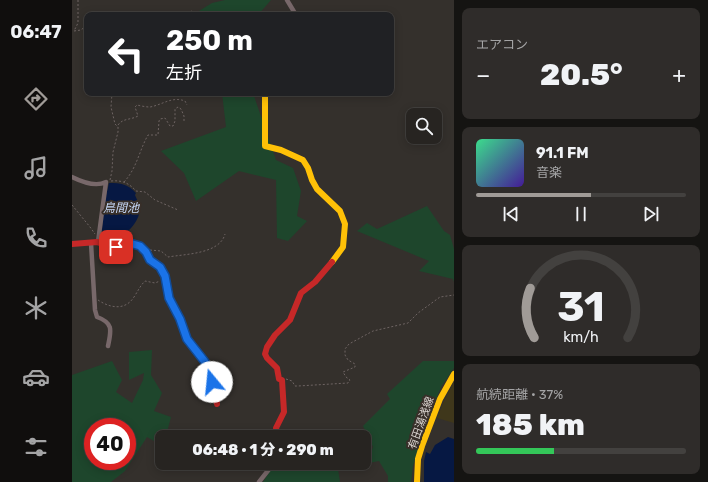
<!DOCTYPE html>
<html lang="ja">
<meta charset="utf-8">
<style>
:root{--surface:#272421;--page:#2f2c2a;--text:#f1f3f6;--muted:#a4a4a5;--line:#43413f;--accent:#a09b97}
body{margin:0;font-family:Rubik,"Noto Sans JP",sans-serif;background:var(--page);color:var(--text);height:100vh;display:flex;flex-direction:column;font-size:15px;white-space:nowrap}
*{box-sizing:border-box;margin:0}
p{font-size:13px;color:var(--muted)}
.icon{flex:none;width:22px;height:22px;fill:none;stroke:currentColor;stroke-width:2;stroke-linecap:round;stroke-linejoin:round}
.map{position:relative;flex:1;overflow:hidden}
.sheet{display:flex;flex-direction:column;gap:8px;padding:8px;background:#151412;width:254px}
.sheet>*{flex:none}
.guide{position:absolute;left:12px;top:12px;width:310px;height:84px;border-radius:8px;box-shadow:0 2px 10px #0003,0 0 0 1px var(--line);background:#202124;color:#fff;overflow:hidden}
.buttons{position:absolute;left:334px;top:108px;display:grid;gap:8px}
.buttons a{display:grid;place-items:center;width:36px;height:36px;border-radius:8px;background:var(--surface);box-shadow:0 2px 10px #0003,0 0 0 1px var(--line);font-size:20px}
.speed{position:absolute;left:12px;top:418px;display:flex;gap:8px;font-size:20px;font-weight:700;text-align:center}
.speed>*{display:grid;place-content:center;width:52px;height:52px;border-radius:50%;background:var(--surface);box-shadow:0 2px 10px #0003,0 0 0 1px var(--line);line-height:1}
.speed .limit{border:6px solid #d22;background:#fff;color:#111}
.pin{position:absolute;display:grid;place-items:center;width:34px;height:34px;color:#fff;margin:-17px;border-radius:8px;box-shadow:0 2px 6px #0006}
.me{position:absolute;width:44px;margin:-22px;rotate:343deg;stroke-linejoin:round;filter:drop-shadow(0 0 3px #0008)}
.turn{display:flex;align-items:center;gap:14px;height:84px;padding:0 16px;font-size:18px}
.turn .icon{width:52px;height:52px;stroke-width:2.5}
.turn b{display:block;font-size:28px;line-height:34px}
.big{font-size:30px;font-weight:800;line-height:1.1}
.sheet .card{flex:1;display:flex;flex-direction:column;justify-content:center;gap:6px;min-width:0;padding:0 14px;border-radius:8px;background:var(--page)}
.sheet .dial{align-items:center;gap:0}
.dial svg{height:104px;overflow:visible;fill:none;stroke:var(--line);stroke-width:7;stroke-linecap:round;text-anchor:middle}
.dial text{fill:var(--text);stroke:none}
.song{display:flex;align-items:center;gap:12px}
.cover{width:48px;height:48px;border-radius:6px;background:linear-gradient(135deg,hsl(150 70% 55%),hsl(260 70% 35%))}
.played{height:4px;border-radius:2px;background:linear-gradient(90deg,var(--accent) 55%,var(--line) 55%)}
.keys{display:flex;justify-content:space-around;direction:ltr}
.heat{display:flex;justify-content:space-between;align-items:center;font-size:22px;direction:ltr}
.charge{height:6px;border-radius:3px;background:linear-gradient(90deg,#34c759 37%,var(--line) 0)}
.trip{position:absolute;left:83px;top:430px;width:216px;height:40px;border-radius:8px;background:var(--surface);box-shadow:0 2px 10px #0003,0 0 0 1px var(--line);font-weight:800;line-height:40px;text-align:center}
main{display:flex;flex:1;min-height:0}
.tabs{display:flex;flex-direction:column;width:72px;justify-content:space-around;align-items:center;background:#100e0d;color:var(--muted)}
.tabs .icon{width:28px;height:28px}
.tabs .current{color:var(--accent)}
.tabs b{font-size:18px;color:var(--text)}
.map>svg:first-child{display:block}
.green{fill:#1e462c;fill-rule:evenodd}
.sand{fill:#3f371b}
.water{fill:#061843}
.lines{fill:none;stroke-linecap:round;stroke-linejoin:round}
.path{stroke:#6e6463;stroke-width:1;stroke-dasharray:2 2;stroke-linecap:butt}
.street{stroke:#78686a;stroke-width:4.5}
.slow{stroke:#ffc107;stroke-width:6}
.jam{stroke:#c62828;stroke-width:6}
.route-casing{stroke:#114b97;stroke-width:10}
.route{stroke:#1a73e8;stroke-width:7}
.labels{text-anchor:middle;dominant-baseline:central;stroke-width:4;stroke-linejoin:round;paint-order:stroke}
.street-label{font-size:11px;fill:#dad4d0;stroke:#382f29}
.water-label{font-size:12px;font-style:italic;fill:#c9dbfc;stroke:#382f29}
</style>
<main>
<nav class="tabs">
<b>06:47</b>
<svg class="icon current" aria-label="directions" viewBox="0 0 24 24"><path d="M12 3l9 9-9 9-9-9zM9 14v-3h6M13 9l2 2-2 2"/></svg>
<svg class="icon" aria-label="music" viewBox="0 0 24 24"><path d="M9 18V5l10-2v13"/><circle cx="6" cy="18" r="3"/><circle cx="16" cy="16" r="3"/></svg>
<svg class="icon" aria-label="phone" viewBox="0 0 24 24"><path d="M5 4h4l2 5-3 2q2 4 5 5l2-3 5 2v4C11 20 4 13 5 4z"/></svg>
<svg class="icon" aria-label="climate" viewBox="0 0 24 24"><path d="M12 3v18M4 7l16 10M4 17L20 7"/></svg>
<svg class="icon" aria-label="car" viewBox="0 0 24 24"><path d="M5 17H2v-5l4-1 3-4h7l3 4 3 1v5h-3M9 17h6M6 11h13"/><circle cx="7" cy="17" r="2"/><circle cx="17" cy="17" r="2"/></svg>
<svg class="icon" aria-label="filters" viewBox="0 0 24 24"><path d="M4 7h16M4 17h16"/><circle cx="9" cy="7" r="2"/><circle cx="15" cy="17" r="2"/></svg>
</nav>
<div class="map">
<svg width="382" height="482" viewBox="0 0 382 482">
<rect width="100%" height="100%" fill="#34302c"/>
<g class="green">
<polygon points="153,0 199,0 186,15 122,14 140,3"/>
<polygon points="150,93 181,93 204,160 221,168 229,191 225,216 235,221 216,241 205,238 204,180 167,171 124,201 112,173 89,151 154,127"/>
<polygon points="355,206 372,231 378,235 382,249 382,282 381,279 347,271 357,261 285,231 295,223 305,229"/>
<path d="M80,350L79,375L90,393L82,411L99,417L94,436L82,441L75,437L53,471L39,482H0V375L40,361L50,380L44,392L60,403L71,380L72,373L57,380V352ZM21,427H55V461H21Z"/>
<polygon points="351,361 382,361 382,368 369,387 354,424 341,466 339,482 316,482 316,476 307,461 266,469 268,482 191,482 203,463 292,463 292,458 295,463 301,447 291,426 318,399 315,394"/>
</g>
<polygon class="sand" points="382,382 382,423 365,418 372,401"/>
<g class="water">
<path d="M37,183C49,183 56,184 64,193L63,195C64,198 66,201 67,204C72,221 50,239 36,243L30,240V233H31L30,230L32,204Z"/>
<polygon points="376,437 382,439 382,482 352,482 352,461 354,452 358,454 363,445"/>
</g>
<g class="lines">
<g class="path">
<polyline points="6,0 6,23 2,31 9,30 15,25"/>
<polyline points="115,15 120,10"/>
<path d="M46,125C51,118 59,120 66,116L63,107L65,105C69,106 74,107 78,107C90,105 100,96 113,101L115,105"/>
<polyline points="38,180 40,171 41,152 46,132 46,127 43,124 39,107 40,93"/>
<path d="M39,181C50,180 57,183 64,191L73,192L83,200L106,210"/>
<path d="M52,182C65,168 67,151 76,135H86L87,121L88,119L93,118L98,126H101L103,121V109L106,107L109,109L112,116V121"/>
<polyline points="0,205 18,227 23,234"/>
<path d="M78,250L89,251L96,257C113,254 148,254 153,234"/>
<path d="M26,300C38,308 53,311 62,297C66,291 68,286 73,281L83,283L88,281"/>
<polyline points="214,379 220,381 223,386 226,386 276,383 278,380 274,377 271,372 283,367 283,364 276,360 273,355 273,349 277,344 301,331 336,323 346,313 368,297 382,295"/>
</g>
<g class="street">
<polyline points="215,0 224,15"/>
<path d="M0,177C10,182 24,187 34,182L26,242"/>
<path d="M19,243L23,310L25,317C42,323 39,331 36,346"/>
<polyline points="187,482 202,463"/>
</g>
<g class="slow">
<polyline points="193,93 193,146 209,150 231,160 236,168 240,180 245,189 268,211 273,224 271,247 260,262"/>
<polyline points="345,482 346,459 350,446 368,399 382,374"/>
</g>
<g class="jam">
<polyline points="0,244 25,242 42,247 61,244 68,246 73,250 78,260 85,263 91,271 97,298 108,319 115,339 135,367 139,382 143,390 145,404"/>
<polyline points="206,437 204,428 212,412 210,380 207,379 205,368 195,358 193,354 195,347 203,335 218,320 229,293 243,282 260,262"/>
</g>
</g>
<g class="lines">
<defs>
<polyline id="route" points="44,247 61,244 68,246 74,252 78,260 88,267 93,276 97,298 108,319 115,339 133,362 140,382"/>
</defs>
<use href="#route" class="route-casing"/>
<use href="#route" class="route"/>
</g>
<g class="labels">
<g class="street-label">
<text transform="translate(349 423) rotate(-70)">有田湯浅線</text>
</g>
<g class="water-label">
<text x="49" y="208">鳥間池</text>
</g>
</g>
</svg>
<div class="buttons">
<a><svg class="icon" aria-label="search" viewBox="0 0 24 24"><circle cx="10" cy="10" r="6"/><path d="M15 15l6 6"/></svg></a>
</div>
<div class="speed"><div class="limit">40</div></div>
<div class="pin" style="left:44px;top:247px;background:#d93025"><svg class="icon" aria-label="arrive" viewBox="0 0 24 24"><path d="M6 21V4h12l-3 4 3 4H6"/></svg></div>
<svg class="me" style="left:140px;top:382px" viewBox="-20 -20 40 40"><circle r="19" fill="#fff"/><path d="M0-13L10 11 0 6-10 11z" fill="#1a73e8"/></svg>
<div class="trip">06:48 · 1 分 · 290 m</div>
<div class="guide">
<div class="turn"><svg class="icon" aria-label="left" viewBox="0 0 24 24"><path d="M17 20v-9H6M10 6l-5 5 5 5"/></svg><div><b>250 m</b>左折</div></div>
</div>
</div>
<section class="sheet">
<div class="card"><p>エアコン</p>
<div class="heat"><a>−</a><b class="big">20.5°</b><a>+</a></div>
</div>
<div class="card">
<div class="song"><i class="cover"></i><div><b>91.1 FM</b><p>音楽</p></div></div>
<div class="played"></div>
<div class="keys"><svg class="icon" aria-label="previous" viewBox="0 0 24 24"><path d="M18 5L8 12l10 7zM5 5v14"/></svg><svg class="icon" aria-label="pause" viewBox="0 0 24 24"><path d="M8 5v14M16 5v14"/></svg><svg class="icon" aria-label="next" viewBox="0 0 24 24"><path d="M6 5l10 7-10 7zM19 5v14"/></svg></div>
</div>
<div class="card dial"><svg viewBox="0 0 100 80">
<path d="M14 69A42 42 0 1 1 86 69"/>
<path d="M14 69A42 42 0 0 1 11 31" stroke="#a09b97"/>
<text x="50" y="56" font-size="32" font-weight="700">31</text>
<text x="50" y="72" font-size="11">km/h</text>
</svg></div>
<div class="card"><p>航続距離 · 37%</p><b class="big">185 km</b><div class="charge"></div></div>
</section>
</main>
